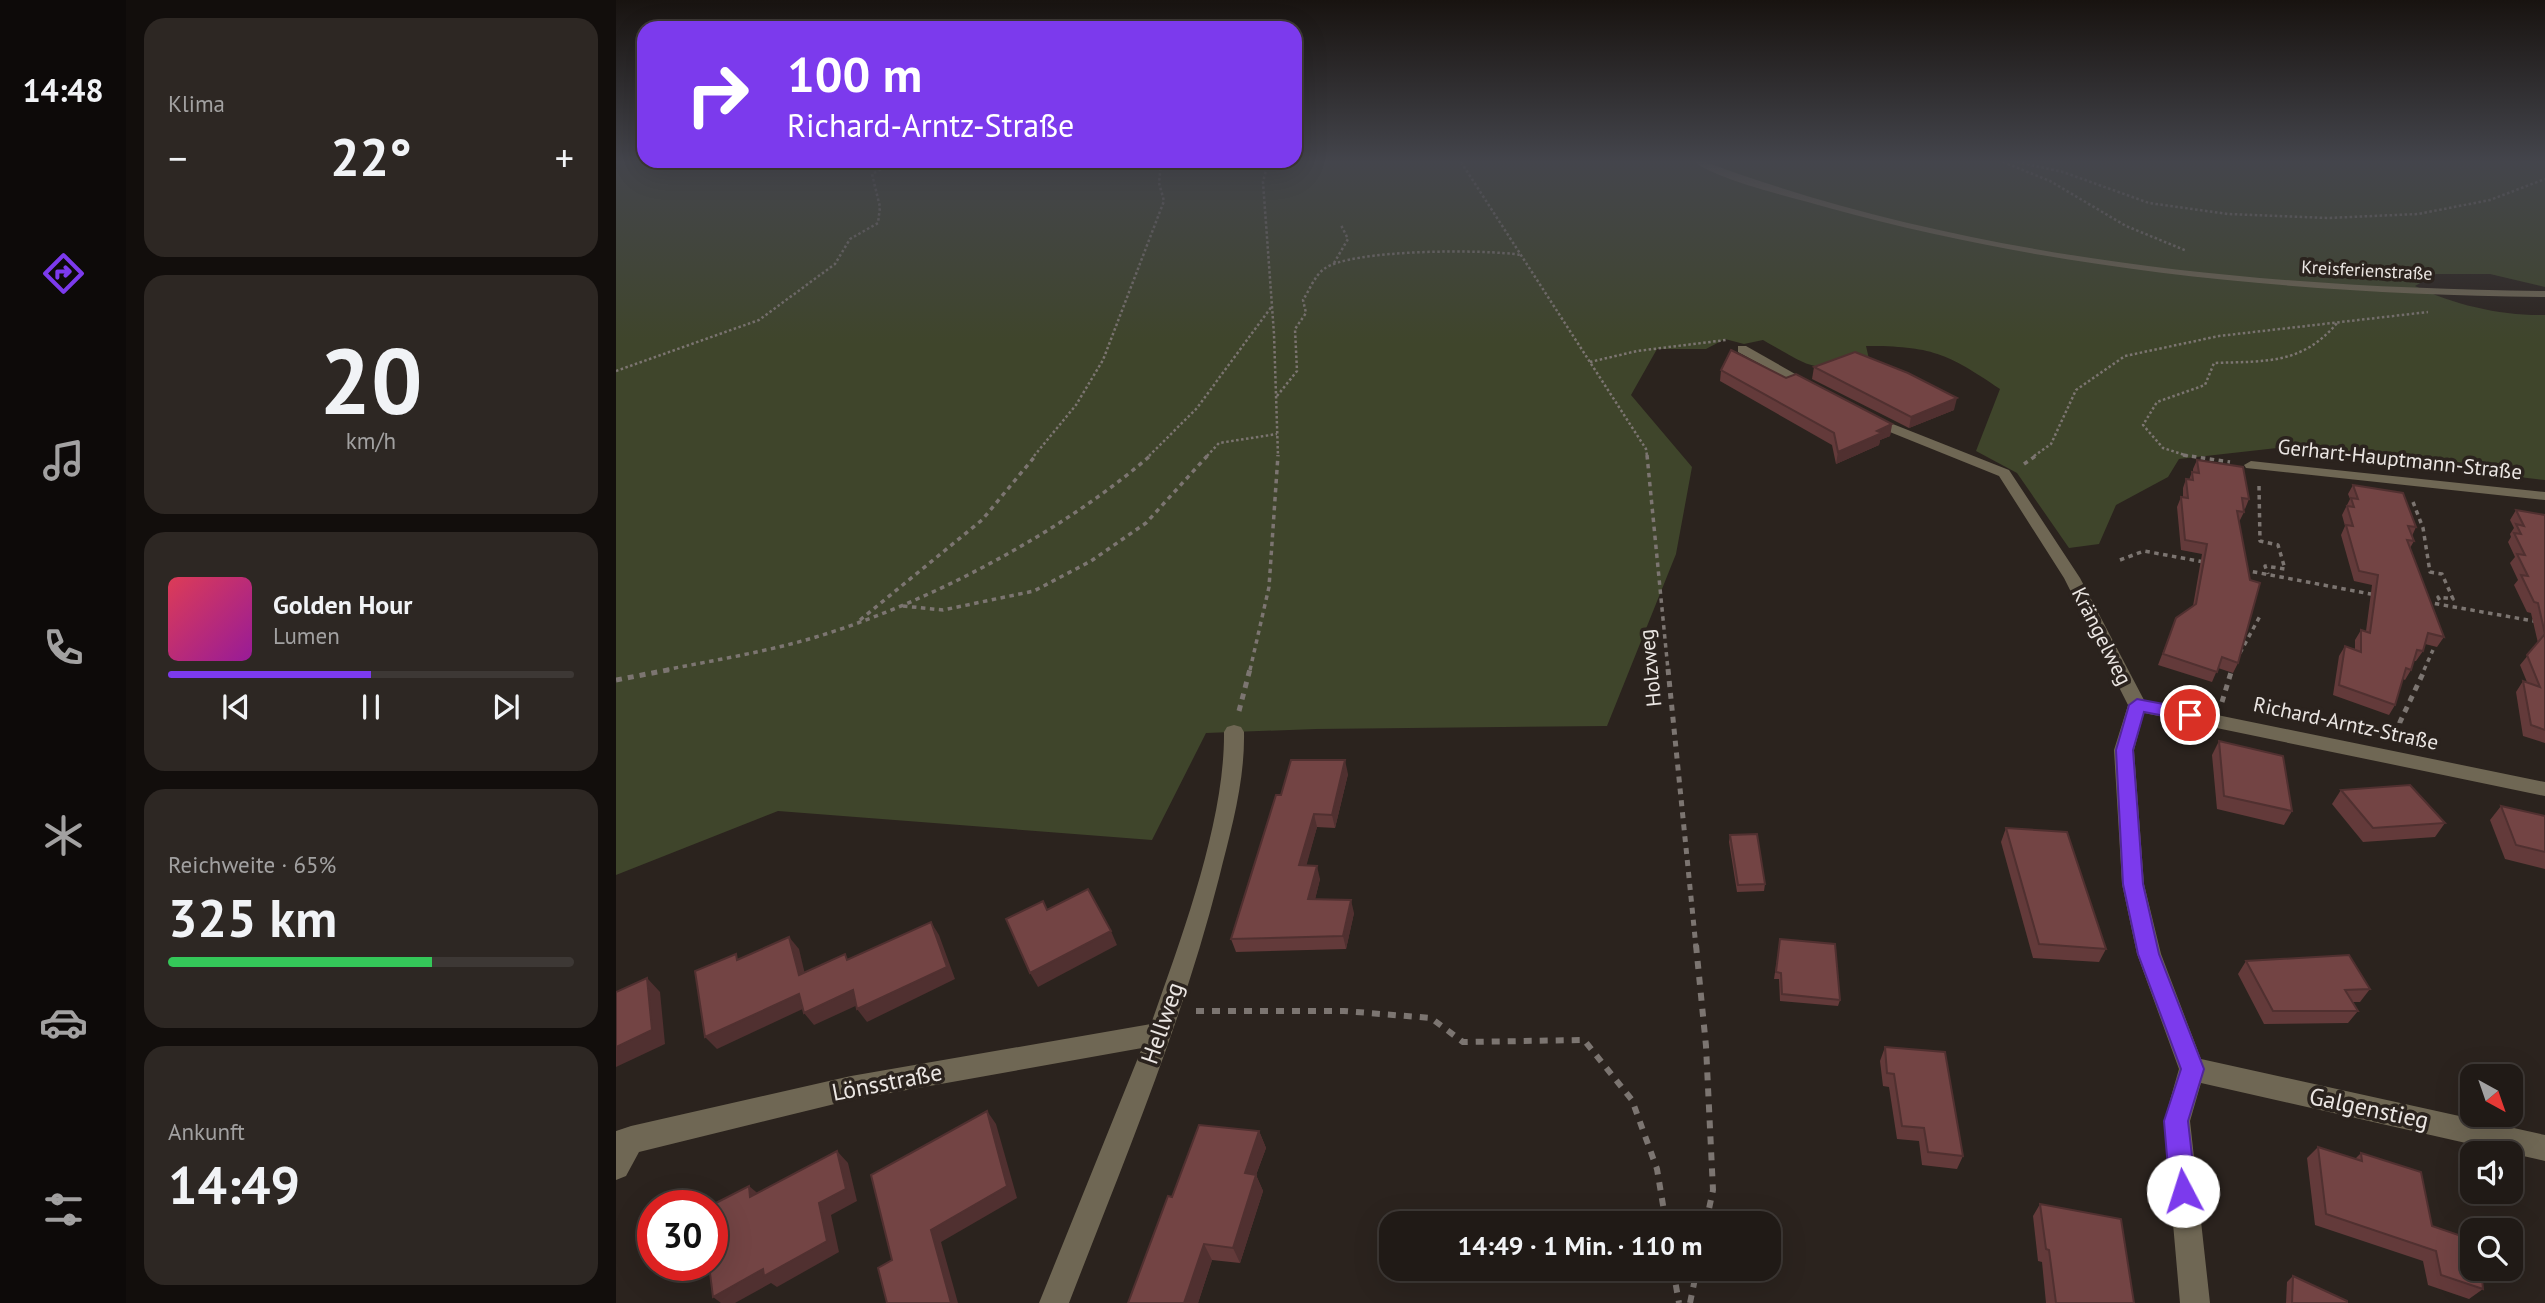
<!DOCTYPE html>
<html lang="de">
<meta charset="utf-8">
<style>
:root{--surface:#201a16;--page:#2d2723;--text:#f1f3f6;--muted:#a2a1a1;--line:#3d3835;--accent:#7c3aed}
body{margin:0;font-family:"PT Sans",sans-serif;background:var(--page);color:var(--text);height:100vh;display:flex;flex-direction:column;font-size:26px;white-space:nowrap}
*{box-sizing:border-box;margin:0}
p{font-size:23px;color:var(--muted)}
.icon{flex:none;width:38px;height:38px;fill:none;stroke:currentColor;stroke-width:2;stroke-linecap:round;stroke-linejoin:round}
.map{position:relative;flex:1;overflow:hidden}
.sheet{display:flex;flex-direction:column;gap:18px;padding:18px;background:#120e0c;width:490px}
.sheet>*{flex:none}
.guide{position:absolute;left:21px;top:21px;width:665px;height:147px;border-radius:21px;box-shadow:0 7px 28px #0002,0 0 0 2px var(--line);background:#7c3aed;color:#fff;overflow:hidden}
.needle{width:46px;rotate:140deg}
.controls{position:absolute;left:1844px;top:1064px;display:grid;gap:14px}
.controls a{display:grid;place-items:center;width:63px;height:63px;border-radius:14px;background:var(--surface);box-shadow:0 7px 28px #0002,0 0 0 2px var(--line);font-size:35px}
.speed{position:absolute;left:21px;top:1190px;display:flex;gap:14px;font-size:35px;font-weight:700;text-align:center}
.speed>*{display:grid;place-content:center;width:91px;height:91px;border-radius:50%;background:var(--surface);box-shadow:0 7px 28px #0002,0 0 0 2px var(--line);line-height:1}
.speed .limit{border:10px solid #d22;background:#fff;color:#111}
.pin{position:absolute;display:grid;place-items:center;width:60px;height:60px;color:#fff;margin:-30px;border:4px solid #fff;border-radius:50%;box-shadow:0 2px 7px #0007}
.me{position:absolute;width:77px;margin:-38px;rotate:355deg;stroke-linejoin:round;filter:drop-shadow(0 0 5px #0008)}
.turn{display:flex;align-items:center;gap:24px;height:147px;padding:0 35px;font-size:32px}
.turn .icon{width:91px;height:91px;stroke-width:2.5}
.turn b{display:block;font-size:49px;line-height:60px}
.big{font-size:52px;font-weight:600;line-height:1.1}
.sheet .tile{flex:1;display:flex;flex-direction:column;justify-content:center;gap:10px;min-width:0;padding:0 24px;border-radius:21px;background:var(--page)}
.sheet .dial{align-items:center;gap:0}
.dial b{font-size:91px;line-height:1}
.song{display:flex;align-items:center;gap:21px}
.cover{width:84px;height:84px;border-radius:10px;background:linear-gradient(135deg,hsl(350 70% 55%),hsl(300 70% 35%))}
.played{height:7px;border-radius:4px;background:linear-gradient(90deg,var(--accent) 50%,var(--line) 50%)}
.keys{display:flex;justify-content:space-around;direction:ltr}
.heat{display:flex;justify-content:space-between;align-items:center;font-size:38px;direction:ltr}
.charge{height:10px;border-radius:5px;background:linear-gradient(90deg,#34c759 65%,var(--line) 0)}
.trip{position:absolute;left:763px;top:1211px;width:402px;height:70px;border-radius:21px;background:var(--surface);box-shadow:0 7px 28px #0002,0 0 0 2px var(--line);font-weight:600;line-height:70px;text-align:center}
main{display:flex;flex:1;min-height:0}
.tab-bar{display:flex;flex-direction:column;width:126px;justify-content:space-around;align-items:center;background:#0d0a09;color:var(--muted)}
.tab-bar .icon{width:49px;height:49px}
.tab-bar .current{color:var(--accent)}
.tab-bar b{font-size:32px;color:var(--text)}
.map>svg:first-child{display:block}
.green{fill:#3f452b}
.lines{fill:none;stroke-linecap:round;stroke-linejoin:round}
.path-far3{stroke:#7c7571;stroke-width:2.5;stroke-dasharray:2.5 2.5;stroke-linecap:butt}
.path-far2{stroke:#7c7571;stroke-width:3.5;stroke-dasharray:4.5 4.5;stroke-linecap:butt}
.path-far1{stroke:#7c7571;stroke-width:5;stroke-dasharray:6 6;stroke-linecap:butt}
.path{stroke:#7c7571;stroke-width:6;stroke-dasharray:8 8;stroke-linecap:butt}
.minor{fill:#6f6754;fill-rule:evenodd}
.wall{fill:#633a3a}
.shaded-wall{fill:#503030}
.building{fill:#734444;stroke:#503030;stroke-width:2}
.route{fill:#7c3aed;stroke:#51269a;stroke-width:2}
.labels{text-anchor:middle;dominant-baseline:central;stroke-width:7;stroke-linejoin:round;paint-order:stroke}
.far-street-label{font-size:18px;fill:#ebe6e3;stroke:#2b231e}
.street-label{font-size:21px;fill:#ebe6e3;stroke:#2b231e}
.near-street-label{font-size:24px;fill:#ebe6e3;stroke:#2b231e}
</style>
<main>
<nav class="tab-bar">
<b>14:48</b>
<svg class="icon current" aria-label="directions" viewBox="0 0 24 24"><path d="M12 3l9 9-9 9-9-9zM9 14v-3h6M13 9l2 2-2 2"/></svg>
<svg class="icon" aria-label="music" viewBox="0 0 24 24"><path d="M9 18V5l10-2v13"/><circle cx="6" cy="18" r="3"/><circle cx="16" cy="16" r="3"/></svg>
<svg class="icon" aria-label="phone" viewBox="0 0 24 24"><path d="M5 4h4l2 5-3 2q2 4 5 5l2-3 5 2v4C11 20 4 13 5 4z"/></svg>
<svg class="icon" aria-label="climate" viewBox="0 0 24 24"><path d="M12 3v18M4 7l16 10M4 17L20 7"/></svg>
<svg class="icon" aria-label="car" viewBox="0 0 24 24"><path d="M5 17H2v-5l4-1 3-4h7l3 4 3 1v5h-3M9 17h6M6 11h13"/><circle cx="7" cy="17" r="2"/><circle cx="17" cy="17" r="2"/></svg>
<svg class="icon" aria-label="filters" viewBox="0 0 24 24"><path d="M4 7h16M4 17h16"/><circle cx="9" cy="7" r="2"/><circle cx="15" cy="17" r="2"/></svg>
</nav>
<section class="sheet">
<div class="tile"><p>Klima</p>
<div class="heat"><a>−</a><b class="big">22°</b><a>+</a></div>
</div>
<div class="tile dial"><b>20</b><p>km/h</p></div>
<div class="tile">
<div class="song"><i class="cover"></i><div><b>Golden Hour</b><p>Lumen</p></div></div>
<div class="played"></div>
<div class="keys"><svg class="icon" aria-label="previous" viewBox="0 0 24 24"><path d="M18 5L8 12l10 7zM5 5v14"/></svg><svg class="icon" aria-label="pause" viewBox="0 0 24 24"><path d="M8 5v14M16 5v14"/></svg><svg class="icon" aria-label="next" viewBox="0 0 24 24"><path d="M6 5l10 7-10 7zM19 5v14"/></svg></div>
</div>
<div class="tile"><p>Reichweite · 65%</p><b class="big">325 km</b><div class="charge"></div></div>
<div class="tile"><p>Ankunft</p><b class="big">14:49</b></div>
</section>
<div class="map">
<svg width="1929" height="1303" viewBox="0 0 1929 1303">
<rect width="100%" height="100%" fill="#2b231e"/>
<path class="green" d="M0,162H1929V287L1874,274H1820L1799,286C1838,305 1886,316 1929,315V480L1661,448L1563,459L1552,477L1500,505L1483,544L1453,548L1401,473L1360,451L1384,389C1331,353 1315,346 1250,346L1253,359C1195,374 1197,368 1147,340L1128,344L1109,339L1090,349H1041L1015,395L1076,467L1060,554L991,726L700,729L590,733L536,840L162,811L0,875Z"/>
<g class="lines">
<g class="path-far3">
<polyline points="652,162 647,182 658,334 662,456"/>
<polyline points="845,162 1030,449 1031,456"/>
<polyline points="1387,162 1434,181 1510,226 1571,251"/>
<polyline points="1401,162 1447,172 1533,203 1612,214 1712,218 1802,214 1874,200 1929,179"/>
<polyline points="718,263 732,239 725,225"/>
<polyline points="974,362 1021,351 1110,340"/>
<polyline points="0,371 143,320 219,264 234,239 262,223 264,207 256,174 279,162"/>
<path d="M661,396L681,371L679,329L690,313L687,300C693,291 699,275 708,269C734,249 870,249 905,255"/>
<polyline points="418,456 460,405 487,360 548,201 543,183 545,162"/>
<polyline points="533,456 581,408 656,306"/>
<polyline points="591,456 603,443 661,434"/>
<polyline points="1418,456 1435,444 1460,390 1509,356 1603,336 1812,312"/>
<path d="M1572,456L1547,448L1527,425L1541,402L1589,385L1598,363C1649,361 1686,365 1721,323"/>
</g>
<g class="path-far2">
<polyline points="1031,455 1052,670"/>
<polyline points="1567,455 1614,462"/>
<polyline points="1408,464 1421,455"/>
<polyline points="1643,486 1644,541 1662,545 1669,569 1649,566 1652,574"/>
<polyline points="1797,502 1807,528 1814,572 1826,574 1837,599 1822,597 1825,603"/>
<polyline points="1504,560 1528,551 1588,562"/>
<polyline points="1628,570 1760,595"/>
<polyline points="1810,602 1929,623"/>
<polyline points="287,606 327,610 418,591 475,561 530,523 592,455"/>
<polyline points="244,620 366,520 420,455"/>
<polyline points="1624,653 1644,616"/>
<path d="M49,670C99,660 150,652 200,637C312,603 447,532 535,455"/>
<polyline points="634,670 653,587 662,455"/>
<polyline points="1615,670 1616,667"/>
<polyline points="1808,670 1817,650"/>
</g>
<g class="path-far1">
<polyline points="1052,669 1080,947"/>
<polyline points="0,680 57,669"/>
<polyline points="1606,702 1616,669"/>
<polyline points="623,711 634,669"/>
<polyline points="1782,735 1784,722 1809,669"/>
</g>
<g class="path">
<polyline points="1080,945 1090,1046 1097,1190 1090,1223"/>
<polyline points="580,1011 728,1011 815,1018 847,1042 968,1040 1016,1100 1041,1169 1050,1223"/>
<polyline points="1057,1269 1063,1303"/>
<polyline points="1074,1303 1081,1269"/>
</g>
<g class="minor">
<path d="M1078,162H1089C1355,260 1647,288 1929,291V297C1689,294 1445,272 1213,208C1178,198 1105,181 1078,162Z"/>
<polygon points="1122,346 1130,346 1202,387 1192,390 1122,352"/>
<polygon points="1254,415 1393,470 1464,578 1528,700 1929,782 1929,796 1528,713 1518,750 1528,884 1545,954 1585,1059 1929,1135 1929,1161 1585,1083 1574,1121 1594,1303 1564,1303 1548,1121 1563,1069 1521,954 1506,884 1498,750 1512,705 1448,578 1383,476 1249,422 1247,419"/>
<polygon points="1635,461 1929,492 1929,500 1630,468 1628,465"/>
<path d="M618,725L625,727L628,732C629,782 615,830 603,878C566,1024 507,1163 453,1303H423L526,1048L235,1100L23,1152L10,1176L0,1180V1131L15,1126L235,1076L535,1024C565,939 609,822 608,732L611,727Z"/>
</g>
</g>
<g class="wall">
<polygon points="1198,367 1338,410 1293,428 1196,379"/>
<polygon points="1105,370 1170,378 1276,424 1274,436 1264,440 1263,445 1220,464 1216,445 1104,381"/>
<polygon points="1581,460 1633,499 1629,509 1627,508 1628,512 1623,522 1622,663 1617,673 1602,668 1596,682 1542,665 1560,618 1577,606 1586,554 1565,550 1561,507 1565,497 1567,498 1567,488 1570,479 1573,480 1576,472 1577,472 1577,469"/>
<polygon points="1737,485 1800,527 1796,536 1798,541 1794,548 1828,637 1821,647 1809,644 1807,651 1800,661 1798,661 1795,670 1789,680 1787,679 1779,705 1773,715 1717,695 1723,656 1729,646 1739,649 1739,640 1745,630 1750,631 1756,585 1738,581 1725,535 1729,526 1726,515 1734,499 1732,494"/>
<polygon points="1900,510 1929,515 1929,743 1907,736 1900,692 1907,681 1911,682 1904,665 1922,643 1915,613 1911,612 1898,585 1902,580 1894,563 1899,557 1892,542 1895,537 1894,534 1898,528 1894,520"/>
<polygon points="1603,741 1676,811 1668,825 1601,809 1596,755"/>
<polygon points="732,774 719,828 701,827 690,865 704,879 699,899 738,913 730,949 620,952 615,939 665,795"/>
<polygon points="1725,790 1829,823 1819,837 1747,842 1716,804"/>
<polygon points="1885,806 1929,816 1929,869 1889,859 1874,820"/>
<polygon points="1390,828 1490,949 1483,962 1417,958 1385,842"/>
<polygon points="1114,835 1149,884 1148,891 1121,892 1113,842"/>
<polygon points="1163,946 1224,1000 1222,1006 1164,1001 1163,979 1158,979"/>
<polygon points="1630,961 1754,989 1744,1002 1736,1002 1742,1011 1732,1023 1648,1024 1622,974"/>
<polygon points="1269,1047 1347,1156 1341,1169 1306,1165 1303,1141 1281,1139 1273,1087 1267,1086 1264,1061"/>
<polygon points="643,1131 650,1148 640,1175 647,1191 624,1263 596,1260 582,1303 512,1303 556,1197"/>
<polygon points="1702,1147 1739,1159 1745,1153 1816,1226 1867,1289 1853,1299 1812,1285 1807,1261 1699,1225 1691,1158"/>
<polygon points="1424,1204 1518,1303 1430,1303 1426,1262 1422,1261 1417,1216"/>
<polygon points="1677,1276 1731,1303 1670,1303 1671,1282"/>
</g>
<g class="shaded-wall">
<polygon points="1341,398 1338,410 1293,428 1295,417"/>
<polygon points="1276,424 1274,436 1264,440 1263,445 1220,464 1222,452 1261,431"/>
<polygon points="729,760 732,774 719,828 716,815"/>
<polygon points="698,814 701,827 687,878 683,865"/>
<polygon points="701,866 704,879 696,912 692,899"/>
<polygon points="735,900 738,913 730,949 727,936"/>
<polygon points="315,922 323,935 339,979 251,1022 241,1009"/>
<polygon points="495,931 501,945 422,987 414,973"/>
<polygon points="173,937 183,949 192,987 183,975"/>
<polygon points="31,978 44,992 49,1044 0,1067 0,1047"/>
<polygon points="237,990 246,1003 198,1025 188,1013"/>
<polygon points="183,994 193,1006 101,1049 89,1037"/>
<polygon points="371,1111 380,1124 401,1198 325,1242 342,1303 335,1303 315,1230"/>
<polygon points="643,1131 650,1148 640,1175 647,1191 624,1263 617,1248 629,1173"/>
<polygon points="221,1151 232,1163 241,1201 215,1215 223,1252 161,1287 155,1283 119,1303 105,1303 97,1297 203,1203"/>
<polygon points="133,1186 146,1197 134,1197"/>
<polygon points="588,1244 596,1260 582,1303 568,1303"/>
</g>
<g class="building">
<polygon points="1115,350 1170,378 1180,374 1276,424 1261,431 1266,433 1222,452 1218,433 1105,370"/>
<polygon points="1239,352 1292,373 1341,398 1295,417 1198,367"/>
<polygon points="1581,460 1627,467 1633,499 1626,498 1628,512 1621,511 1634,580 1644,583 1622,663 1606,657 1601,672 1547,654 1560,618 1580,604 1591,544 1569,540 1565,497 1572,498 1570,479 1577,480 1576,472 1583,473"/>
<polygon points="1737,485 1787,493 1800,527 1792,526 1798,541 1791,540 1828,637 1812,633 1807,651 1801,650 1795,670 1790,668 1779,705 1723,685 1729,646 1745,652 1745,630 1754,633 1762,575 1743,571 1730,525 1737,526 1731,506 1738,507 1735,498 1742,499"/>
<polygon points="1900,510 1929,515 1929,634 1922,603 1918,602 1905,575 1912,576 1901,554 1909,555 1898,533 1905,534 1900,524 1908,526"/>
<polygon points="1929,634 1929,730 1915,725 1907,681 1924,687 1911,655"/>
<polygon points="1603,741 1667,756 1676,811 1608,796"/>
<polygon points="675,760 729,760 716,815 698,814 683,865 701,866 692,899 735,900 727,936 615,939 660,795 665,795"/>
<polygon points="1794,785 1829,823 1757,828 1725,790"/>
<polygon points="1885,806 1929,816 1929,852 1900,845"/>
<polygon points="1390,828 1451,832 1490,949 1423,944"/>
<polygon points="1141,834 1149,884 1122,885 1114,835"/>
<polygon points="472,889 495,931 414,973 390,919 427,901 431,910"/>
<polygon points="315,922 331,967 241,1009 237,990 188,1013 183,994 89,1037 79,971 120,954 121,960 173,937 183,975 229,954 231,960"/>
<polygon points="1164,939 1219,944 1224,1000 1166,994 1165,973 1160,972"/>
<polygon points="1733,955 1754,989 1729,990 1742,1011 1657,1011 1630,961"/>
<polygon points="31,978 36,1030 0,1047 0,992"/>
<polygon points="1269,1047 1329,1052 1347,1156 1312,1152 1308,1128 1286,1126 1278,1074 1271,1073"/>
<polygon points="371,1111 391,1186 315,1230 335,1303 271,1303 262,1268 276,1260 255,1175"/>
<polygon points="583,1125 643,1131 629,1173 640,1175 617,1248 588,1244 568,1303 512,1303 552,1196 556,1197"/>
<polygon points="1702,1147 1746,1161 1745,1153 1805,1172 1816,1226 1857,1240 1857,1269 1865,1269 1867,1289 1825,1275 1820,1251 1710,1214"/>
<polygon points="221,1151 230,1189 203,1203 211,1241 148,1276 147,1269 97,1297 93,1265 96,1265 96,1206 94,1206 133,1186 134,1197"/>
<polygon points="1424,1204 1505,1219 1518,1303 1440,1303 1433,1250 1430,1249"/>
<polygon points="1677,1276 1731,1301 1731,1303 1676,1303"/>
</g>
<linearGradient id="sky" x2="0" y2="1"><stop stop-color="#181310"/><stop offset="0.47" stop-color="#44454c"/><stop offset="1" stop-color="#44454c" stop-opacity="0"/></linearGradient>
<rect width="1929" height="344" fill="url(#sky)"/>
<polygon class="route" points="1521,699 1574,709 1583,715 1574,721 1528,712 1517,750 1527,884 1543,954 1588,1069 1572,1121 1580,1191 1576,1200 1567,1204 1558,1200 1554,1191 1548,1121 1565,1069 1522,954 1507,884 1500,750 1513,705"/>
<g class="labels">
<g class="far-street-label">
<text transform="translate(1751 270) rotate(3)">Kreisferienstraße</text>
</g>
<g class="street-label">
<text transform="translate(1784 459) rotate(6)">Gerhart-Hauptmann-Straße</text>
<text transform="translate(1486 636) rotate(63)">Krängelweg</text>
<text transform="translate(1034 668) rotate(-96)">Holzweg</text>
<text transform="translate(1730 723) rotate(12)">Richard-Arntz-Straße</text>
</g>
<g class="near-street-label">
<text transform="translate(546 1023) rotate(-71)">Hellweg</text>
<text transform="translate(271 1082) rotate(-11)">Lönsstraße</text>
<text transform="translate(1753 1108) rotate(12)">Galgenstieg</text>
</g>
</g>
</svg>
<div class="controls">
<a><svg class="needle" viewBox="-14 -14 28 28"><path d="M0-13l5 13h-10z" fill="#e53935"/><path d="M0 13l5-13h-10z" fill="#a2a1a1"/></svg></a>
<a><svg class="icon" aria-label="sound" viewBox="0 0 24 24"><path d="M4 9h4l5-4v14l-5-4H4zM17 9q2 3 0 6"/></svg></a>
<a><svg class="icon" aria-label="search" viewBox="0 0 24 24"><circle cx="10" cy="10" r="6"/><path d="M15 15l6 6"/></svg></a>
</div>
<div class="speed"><div class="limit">30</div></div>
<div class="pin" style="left:1574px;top:715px;background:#d93025"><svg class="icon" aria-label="arrive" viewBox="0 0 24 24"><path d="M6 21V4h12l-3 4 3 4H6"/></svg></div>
<svg class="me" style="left:1567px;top:1191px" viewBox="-20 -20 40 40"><circle r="19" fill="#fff"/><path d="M0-13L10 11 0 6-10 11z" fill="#7c3aed"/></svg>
<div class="trip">14:49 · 1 Min. · 110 m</div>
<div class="guide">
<div class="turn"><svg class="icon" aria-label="right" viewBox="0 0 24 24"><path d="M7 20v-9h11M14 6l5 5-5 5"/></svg><div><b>100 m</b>Richard-Arntz-Straße</div></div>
</div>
</div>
</main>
